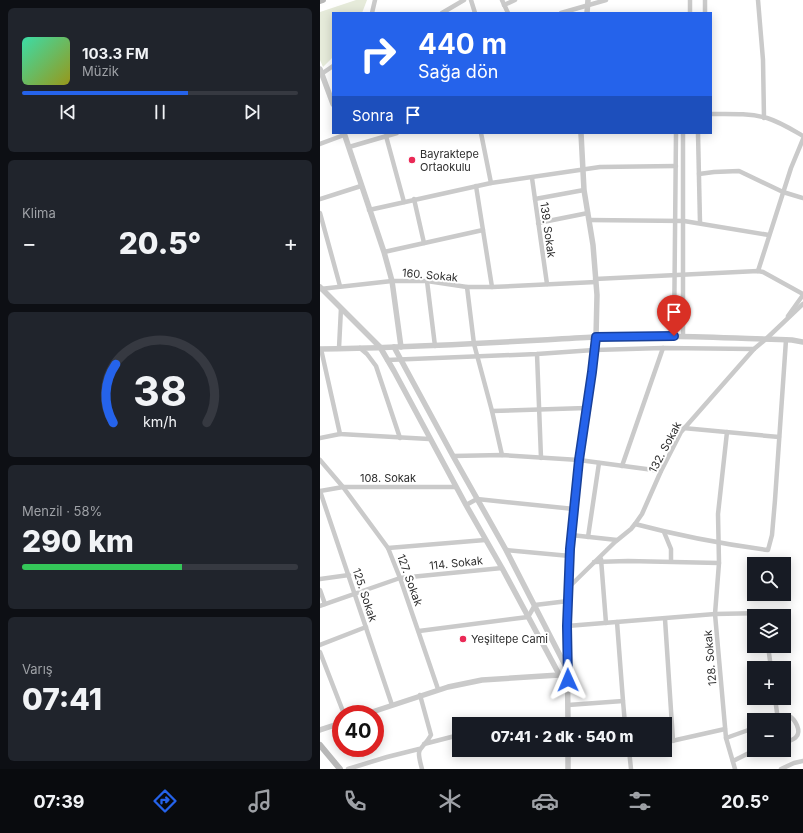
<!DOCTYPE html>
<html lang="tr">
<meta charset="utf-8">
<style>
:root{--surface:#171b24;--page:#20242c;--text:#f1f3f6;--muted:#9ea1a6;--line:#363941;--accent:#2563eb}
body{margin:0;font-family:Inter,sans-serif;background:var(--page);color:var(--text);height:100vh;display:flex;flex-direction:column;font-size:15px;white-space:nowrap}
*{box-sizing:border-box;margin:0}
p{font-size:13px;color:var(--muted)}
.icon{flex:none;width:22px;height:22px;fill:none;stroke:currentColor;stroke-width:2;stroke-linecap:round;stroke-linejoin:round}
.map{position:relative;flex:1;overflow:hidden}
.drawer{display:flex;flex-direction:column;gap:8px;padding:8px;background:#0d0f14;width:320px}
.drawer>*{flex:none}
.hud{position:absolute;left:12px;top:12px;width:380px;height:122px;border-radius:0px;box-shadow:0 2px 10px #0003;background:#2563eb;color:#fff;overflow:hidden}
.fabs{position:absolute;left:427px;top:557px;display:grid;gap:8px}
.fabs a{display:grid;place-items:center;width:44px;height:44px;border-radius:0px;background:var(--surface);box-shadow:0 2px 10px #0003;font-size:20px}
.speed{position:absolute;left:12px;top:705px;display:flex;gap:8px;font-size:20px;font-weight:700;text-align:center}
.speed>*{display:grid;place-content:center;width:52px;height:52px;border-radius:50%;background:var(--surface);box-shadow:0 2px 10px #0003;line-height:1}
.speed .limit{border:6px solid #d22;background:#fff;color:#111}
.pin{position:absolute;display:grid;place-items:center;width:34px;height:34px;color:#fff;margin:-41px -17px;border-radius:50% 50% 50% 0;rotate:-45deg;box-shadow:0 0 4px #0007}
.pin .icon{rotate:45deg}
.me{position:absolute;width:44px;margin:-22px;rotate:359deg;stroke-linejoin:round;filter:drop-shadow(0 0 3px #0008)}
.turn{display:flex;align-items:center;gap:14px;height:84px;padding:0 20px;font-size:18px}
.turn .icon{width:52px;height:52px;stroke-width:2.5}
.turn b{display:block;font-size:28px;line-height:34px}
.then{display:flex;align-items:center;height:38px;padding:0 20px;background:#0003;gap:8px;font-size:15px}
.big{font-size:30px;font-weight:800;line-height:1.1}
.drawer .widget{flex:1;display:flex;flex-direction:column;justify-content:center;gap:6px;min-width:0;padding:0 14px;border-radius:6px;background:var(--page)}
.drawer .dial{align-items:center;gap:0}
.dial svg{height:104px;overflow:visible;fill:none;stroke:var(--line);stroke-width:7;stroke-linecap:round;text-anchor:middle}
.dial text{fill:var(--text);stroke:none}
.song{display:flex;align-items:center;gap:12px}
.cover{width:48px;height:48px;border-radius:6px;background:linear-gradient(135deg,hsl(160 70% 55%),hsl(60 70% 35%))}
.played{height:4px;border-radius:2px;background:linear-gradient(90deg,var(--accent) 60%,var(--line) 60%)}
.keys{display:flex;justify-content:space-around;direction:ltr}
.heat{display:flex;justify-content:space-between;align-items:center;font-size:22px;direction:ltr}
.charge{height:6px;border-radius:3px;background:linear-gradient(90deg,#34c759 58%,var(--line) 0)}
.trip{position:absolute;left:132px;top:717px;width:220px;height:40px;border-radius:0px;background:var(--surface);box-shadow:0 2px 10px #0003;font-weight:800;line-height:40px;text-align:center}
.dock{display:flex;height:64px;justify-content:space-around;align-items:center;background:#090b0e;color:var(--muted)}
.dock .icon{width:28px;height:28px}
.dock .active{color:var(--accent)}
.dock b{font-size:18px;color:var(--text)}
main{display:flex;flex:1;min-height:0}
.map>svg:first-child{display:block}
.green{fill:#e6ebda}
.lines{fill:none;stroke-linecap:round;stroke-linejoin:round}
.minor{stroke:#cacaca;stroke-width:4.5}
.tertiary{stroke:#cacaca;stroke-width:5.5}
.secondary{stroke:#b7b7b7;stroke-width:6}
.route-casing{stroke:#184099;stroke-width:10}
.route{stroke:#2563eb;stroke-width:7}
.poi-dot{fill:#ea2956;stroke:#fff;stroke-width:1.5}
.labels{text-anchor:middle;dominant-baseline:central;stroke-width:4;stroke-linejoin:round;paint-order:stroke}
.poi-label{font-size:11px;fill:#2d2d2d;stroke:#fff;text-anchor:start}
.street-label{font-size:11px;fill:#2d2d2d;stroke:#fff}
</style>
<main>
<section class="drawer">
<div class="widget">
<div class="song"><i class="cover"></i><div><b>103.3 FM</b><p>Müzik</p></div></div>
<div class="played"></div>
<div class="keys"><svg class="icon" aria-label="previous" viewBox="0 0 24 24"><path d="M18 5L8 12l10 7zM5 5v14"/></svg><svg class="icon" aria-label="pause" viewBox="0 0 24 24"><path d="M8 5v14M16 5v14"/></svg><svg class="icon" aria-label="next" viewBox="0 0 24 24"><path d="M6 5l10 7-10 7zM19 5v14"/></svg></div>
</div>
<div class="widget"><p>Klima</p>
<div class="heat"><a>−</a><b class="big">20.5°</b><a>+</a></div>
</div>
<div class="widget dial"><svg viewBox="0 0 100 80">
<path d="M14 69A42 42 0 1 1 86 69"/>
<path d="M14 69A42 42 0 0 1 16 24" stroke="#2563eb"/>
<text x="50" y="56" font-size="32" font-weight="700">38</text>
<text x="50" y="72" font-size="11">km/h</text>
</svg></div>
<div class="widget"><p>Menzil · 58%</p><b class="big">290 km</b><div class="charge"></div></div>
<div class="widget"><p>Varış</p><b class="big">07:41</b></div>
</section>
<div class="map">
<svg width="483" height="769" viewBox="0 0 483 769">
<rect width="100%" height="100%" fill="#fff"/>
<polygon class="green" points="36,0 47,0 42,13 13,13 13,57 3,67 0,60 0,12"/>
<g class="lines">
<g class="minor">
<polyline points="151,0 155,13"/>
<polyline points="182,0 188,13"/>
<polyline points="370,0 370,13"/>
<polyline points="385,0 385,13"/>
<polyline points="438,0 443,60 444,118"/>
<polyline points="184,5 195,0"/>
<polyline points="52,13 55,0"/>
<polyline points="122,13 144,0"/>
<polyline points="241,13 286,0"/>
<polyline points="0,75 13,66"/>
<path d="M391,114C409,114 429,113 447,118C460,122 471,129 483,136"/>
<polyline points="161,133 171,183"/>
<polyline points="378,133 380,223"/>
<polyline points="66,136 84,202"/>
<polyline points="0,144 24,135"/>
<polyline points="29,147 77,133"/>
<polyline points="379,174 394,172 419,171 463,192 483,198"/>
<polyline points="212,178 227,284"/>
<polyline points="156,186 172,287"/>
<polyline points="0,199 41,186"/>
<polyline points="94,199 104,243"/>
<polyline points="215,199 264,190"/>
<polyline points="49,210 171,183 280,167 356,166"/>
<polyline points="0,213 20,286"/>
<polyline points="269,220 364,221 449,235"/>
<polyline points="218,223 268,213"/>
<polyline points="64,252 163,230"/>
<polyline points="438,271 471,168 483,139"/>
<polyline points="275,279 438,271 443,272 483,294"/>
<polyline points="107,281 115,346"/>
<polyline points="147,287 154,344 172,411 182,455"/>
<polyline points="0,289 72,281 107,281 147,287 172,287 276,282"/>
<polyline points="468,316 483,295"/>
<polyline points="354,336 356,133"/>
<polyline points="363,336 363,133"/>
<polyline points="19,348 21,308"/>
<polyline points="40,348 47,354 56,366 80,438"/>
<polyline points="1,349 20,434 109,439"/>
<polyline points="217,354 221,458"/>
<polyline points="67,360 217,354 274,350 343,348 434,349"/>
<polyline points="172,411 266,408"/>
<polyline points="363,428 459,437"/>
<polyline points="407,432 398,514 399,563 395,614 406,738 415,769"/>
<polyline points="0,438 20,434"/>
<polyline points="133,456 182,455 259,460 341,471"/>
<polyline points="0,460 23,487 68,548 80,578 118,689"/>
<polyline points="302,466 343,348"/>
<polyline points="0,491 72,705"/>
<polyline points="0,491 23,487 135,487"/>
<polyline points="146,505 157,499 254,509"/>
<path d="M315,524C360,536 402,544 448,550L452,535L455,500L466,340"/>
<polyline points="344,532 351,549 351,561"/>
<polyline points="251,535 297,540"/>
<polyline points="268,537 279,463"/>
<polyline points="68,548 165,540"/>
<polyline points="186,550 250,556"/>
<polyline points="281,559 286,623"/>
<polyline points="274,562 308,561 399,563"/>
<polyline points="0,579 29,575"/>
<polyline points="248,588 295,542 311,529 315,524 322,514 341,471 361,432 434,349 446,339 483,304"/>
<polyline points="0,590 5,604"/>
<polyline points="0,606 80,578 182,568"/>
<polyline points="345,619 353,741"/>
<polyline points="297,622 303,701 305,724"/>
<polyline points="247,626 395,614 444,613 444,616"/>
<polyline points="99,631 208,617 215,605 248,601"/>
<polyline points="0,645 46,627"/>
<polyline points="448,646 451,668"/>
<polyline points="0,652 24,714"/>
<path d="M100,695L111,735C101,753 95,744 102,769"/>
<polyline points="455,698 458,720"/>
<polyline points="248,705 303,701"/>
<path d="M456,720L469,716C475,719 482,731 476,737C474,740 468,741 464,743"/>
<polyline points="406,738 434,728"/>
<polyline points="345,742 356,740 405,729"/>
<polyline points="104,744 139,735"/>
<polyline points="309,750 311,769"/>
<polyline points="248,751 261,750"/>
<polyline points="413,761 427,754 442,750"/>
<polyline points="28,769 67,757 99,749"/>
<polyline points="461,769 474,763 483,761"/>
</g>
<g class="tertiary">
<polyline points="267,13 268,0"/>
<polyline points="0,69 13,104"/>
<polyline points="24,133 64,252 72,281 81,347"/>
<polyline points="0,287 60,347 74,371 146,505 182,568 247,689"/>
<polyline points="74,347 133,456 186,550 246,667"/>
<path d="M0,349C92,348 183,342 275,337C341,334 406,338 472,340L483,342"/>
<polyline points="46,714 128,687 162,680 239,675"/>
<polyline points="248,724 247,626 250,549 259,460 272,372 276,337 277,295 273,245 264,190 261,133"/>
<polyline points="0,730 21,723"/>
<polyline points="248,769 248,750"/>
</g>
<g class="secondary">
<polyline points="0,1 3,0"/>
<polyline points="0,745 20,769"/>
</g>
</g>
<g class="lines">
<defs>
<polyline id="route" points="248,680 247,626 250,549 259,460 272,372 276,337 354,336"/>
</defs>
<use href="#route" class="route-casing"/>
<use href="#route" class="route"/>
</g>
<g class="poi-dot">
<circle cx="92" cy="160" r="4"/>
<circle cx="143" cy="639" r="4"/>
</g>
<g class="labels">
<g class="poi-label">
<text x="100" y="154">Bayraktepe<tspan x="100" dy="13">Ortaokulu</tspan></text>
<text x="151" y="639">Yeşiltepe Cami</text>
</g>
<g class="street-label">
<text transform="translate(228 230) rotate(82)">139. Sokak</text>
<text transform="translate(110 275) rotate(5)">160. Sokak</text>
<text transform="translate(345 447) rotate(-62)">132. Sokak</text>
<text x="68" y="478">108. Sokak</text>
<text transform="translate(136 563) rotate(-6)">114. Sokak</text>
<text transform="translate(90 580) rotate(70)">127. Sokak</text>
<text transform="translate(45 595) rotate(72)">125. Sokak</text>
<text transform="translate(390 658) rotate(-95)">128. Sokak</text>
</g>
</g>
</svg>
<div class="fabs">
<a><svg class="icon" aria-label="search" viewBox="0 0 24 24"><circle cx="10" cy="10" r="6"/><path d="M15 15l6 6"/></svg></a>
<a><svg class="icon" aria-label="layers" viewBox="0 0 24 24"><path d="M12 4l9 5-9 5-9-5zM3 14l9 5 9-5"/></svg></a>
<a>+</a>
<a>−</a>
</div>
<div class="speed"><div class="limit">40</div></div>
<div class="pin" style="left:354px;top:336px;background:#d93025"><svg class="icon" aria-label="arrive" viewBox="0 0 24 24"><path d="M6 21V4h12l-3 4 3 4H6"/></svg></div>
<svg class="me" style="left:248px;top:680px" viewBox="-20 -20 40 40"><path d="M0-17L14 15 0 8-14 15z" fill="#2563eb" stroke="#fff" stroke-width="4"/></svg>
<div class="trip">07:41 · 2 dk · 540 m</div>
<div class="hud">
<div class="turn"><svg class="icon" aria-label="right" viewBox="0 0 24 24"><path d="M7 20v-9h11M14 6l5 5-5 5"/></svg><div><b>440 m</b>Sağa dön</div></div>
<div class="then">Sonra<svg class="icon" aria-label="arrive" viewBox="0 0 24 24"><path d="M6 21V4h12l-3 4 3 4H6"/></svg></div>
</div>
</div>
</main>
<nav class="dock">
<b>07:39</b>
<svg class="icon active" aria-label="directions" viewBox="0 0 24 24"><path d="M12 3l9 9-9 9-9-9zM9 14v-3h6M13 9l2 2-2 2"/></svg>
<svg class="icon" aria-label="music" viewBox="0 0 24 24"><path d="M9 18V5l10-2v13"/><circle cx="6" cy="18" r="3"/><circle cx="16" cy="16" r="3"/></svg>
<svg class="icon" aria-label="phone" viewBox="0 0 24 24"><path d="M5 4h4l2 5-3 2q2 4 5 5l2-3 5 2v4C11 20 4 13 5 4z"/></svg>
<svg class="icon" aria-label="climate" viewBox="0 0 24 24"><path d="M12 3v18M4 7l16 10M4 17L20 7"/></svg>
<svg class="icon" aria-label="car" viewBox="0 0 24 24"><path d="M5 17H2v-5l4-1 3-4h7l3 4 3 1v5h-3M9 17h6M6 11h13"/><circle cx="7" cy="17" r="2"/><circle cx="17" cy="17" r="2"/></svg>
<svg class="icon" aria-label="filters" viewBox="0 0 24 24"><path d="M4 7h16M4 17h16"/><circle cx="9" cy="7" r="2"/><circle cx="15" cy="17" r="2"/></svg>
<b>20.5°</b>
</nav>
